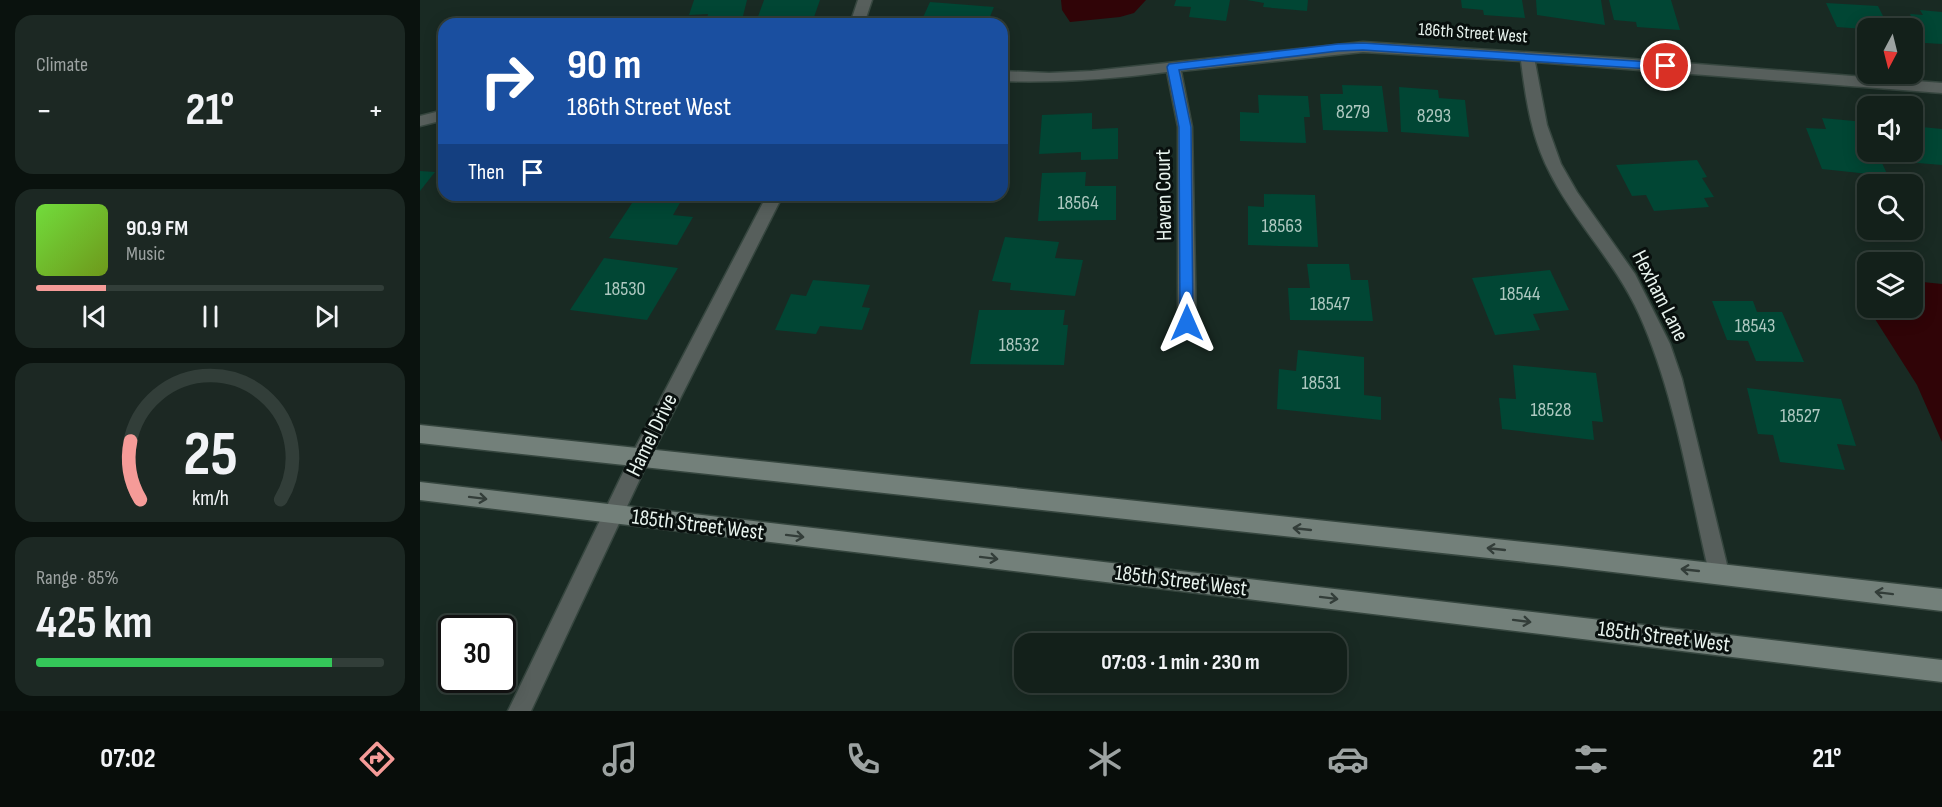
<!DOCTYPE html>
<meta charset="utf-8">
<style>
:root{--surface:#13201a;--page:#1c2823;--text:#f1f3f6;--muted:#9da3a2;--line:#323e39;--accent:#f59b98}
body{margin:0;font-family:"Sofia Sans Condensed",sans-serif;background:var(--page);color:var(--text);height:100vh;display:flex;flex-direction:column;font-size:22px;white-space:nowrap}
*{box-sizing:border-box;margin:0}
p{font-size:20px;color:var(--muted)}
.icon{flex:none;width:33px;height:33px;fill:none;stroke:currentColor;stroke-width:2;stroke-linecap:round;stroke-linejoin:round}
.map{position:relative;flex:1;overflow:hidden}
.details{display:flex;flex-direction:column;gap:15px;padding:15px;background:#0a120e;width:420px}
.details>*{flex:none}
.banner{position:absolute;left:18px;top:18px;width:570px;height:183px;border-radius:18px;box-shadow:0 3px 15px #0003,0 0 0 2px var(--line);background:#1a4fa0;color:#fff;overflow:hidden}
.needle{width:39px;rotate:187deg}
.buttons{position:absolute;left:1437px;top:18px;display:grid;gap:12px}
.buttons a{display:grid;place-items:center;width:66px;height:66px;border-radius:12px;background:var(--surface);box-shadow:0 3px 15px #0003,0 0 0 2px var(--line);font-size:30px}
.speed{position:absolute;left:18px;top:615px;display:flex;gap:12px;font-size:30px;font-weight:700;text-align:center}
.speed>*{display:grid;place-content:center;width:78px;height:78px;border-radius:50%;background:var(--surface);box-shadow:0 3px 15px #0003,0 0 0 2px var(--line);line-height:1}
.speed .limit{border:3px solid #111;border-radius:9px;background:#fff;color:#111}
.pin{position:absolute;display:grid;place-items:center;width:51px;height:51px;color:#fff;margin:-26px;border:3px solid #fff;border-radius:50%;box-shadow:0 2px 6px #0007}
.me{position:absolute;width:66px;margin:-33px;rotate:0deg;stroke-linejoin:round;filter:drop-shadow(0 0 4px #0008)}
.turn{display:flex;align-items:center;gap:21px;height:126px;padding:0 30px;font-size:27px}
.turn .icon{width:78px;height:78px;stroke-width:2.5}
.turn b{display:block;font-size:42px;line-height:51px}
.then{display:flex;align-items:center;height:57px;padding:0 30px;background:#0003;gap:12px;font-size:22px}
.big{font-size:45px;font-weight:700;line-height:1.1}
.details .widget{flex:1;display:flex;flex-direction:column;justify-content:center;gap:9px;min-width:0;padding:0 21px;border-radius:18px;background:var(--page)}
.details .dial{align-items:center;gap:0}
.dial svg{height:156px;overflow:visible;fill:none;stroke:var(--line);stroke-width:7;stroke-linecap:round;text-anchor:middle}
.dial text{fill:var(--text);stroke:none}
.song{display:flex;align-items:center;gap:18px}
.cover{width:72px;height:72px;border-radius:9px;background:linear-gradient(135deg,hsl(100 70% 55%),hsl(80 70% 35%))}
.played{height:6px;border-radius:3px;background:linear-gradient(90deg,var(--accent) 20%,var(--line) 20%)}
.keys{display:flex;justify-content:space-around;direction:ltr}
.heat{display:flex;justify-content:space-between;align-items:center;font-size:33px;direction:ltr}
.charge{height:9px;border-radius:4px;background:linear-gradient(90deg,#34c759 85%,var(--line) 0)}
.trip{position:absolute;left:594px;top:633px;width:333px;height:60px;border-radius:18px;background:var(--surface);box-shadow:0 3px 15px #0003,0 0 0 2px var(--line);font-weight:700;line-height:60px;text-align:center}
.dock{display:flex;height:96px;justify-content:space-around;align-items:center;background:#080d0a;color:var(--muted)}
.dock .icon{width:42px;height:42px}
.dock .selected{color:var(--accent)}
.dock b{font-size:27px;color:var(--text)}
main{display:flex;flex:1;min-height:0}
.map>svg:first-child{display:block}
.water{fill:#300407}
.building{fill:#014634}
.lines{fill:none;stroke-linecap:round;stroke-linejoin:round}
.street-casing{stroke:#36463f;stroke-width:3}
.secondary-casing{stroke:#36463f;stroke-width:3}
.street{fill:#575f5c;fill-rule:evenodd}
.secondary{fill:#73807a;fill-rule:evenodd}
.oneway{stroke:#333d39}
.route{fill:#1a73e8;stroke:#114b97;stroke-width:1.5}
.labels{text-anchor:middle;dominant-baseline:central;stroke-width:6;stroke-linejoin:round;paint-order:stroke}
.far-street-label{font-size:18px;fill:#e8f3ee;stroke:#09100e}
.number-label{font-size:20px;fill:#aec8c0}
.street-label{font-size:22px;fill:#e8f3ee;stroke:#09100e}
</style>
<main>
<section class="details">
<div class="widget"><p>Climate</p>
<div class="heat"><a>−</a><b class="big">21°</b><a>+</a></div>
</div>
<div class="widget">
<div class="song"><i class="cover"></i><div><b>90.9 FM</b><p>Music</p></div></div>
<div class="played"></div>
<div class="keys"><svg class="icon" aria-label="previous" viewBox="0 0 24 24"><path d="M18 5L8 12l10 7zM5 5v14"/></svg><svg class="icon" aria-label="pause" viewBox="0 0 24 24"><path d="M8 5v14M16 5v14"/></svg><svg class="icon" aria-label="next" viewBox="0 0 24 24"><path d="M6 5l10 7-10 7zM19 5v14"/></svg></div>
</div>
<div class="widget dial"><svg viewBox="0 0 100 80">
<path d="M14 69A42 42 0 1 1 86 69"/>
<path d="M14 69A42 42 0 0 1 9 39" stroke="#f59b98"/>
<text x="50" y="56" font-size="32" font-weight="700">25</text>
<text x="50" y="72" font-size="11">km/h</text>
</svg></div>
<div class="widget"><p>Range · 85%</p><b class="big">425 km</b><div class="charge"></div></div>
</section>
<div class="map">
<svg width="1522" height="711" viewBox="0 0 1522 711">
<rect width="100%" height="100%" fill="#192a23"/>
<g class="water">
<polygon points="641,0 726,0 714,13 700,17 650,22 642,10"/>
<polygon points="1493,281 1522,284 1522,442 1497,385 1455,319 1451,308 1492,308"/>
</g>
<g class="building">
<polygon points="274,0 327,0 322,20 286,23 288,14 269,15"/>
<polygon points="344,0 400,0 393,20 336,22"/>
<polygon points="756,0 810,0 806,21 769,17 771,7 754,6"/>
<polygon points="827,0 888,0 887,11 843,7 844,3"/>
<polygon points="1041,0 1102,0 1105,18 1064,15 1063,10 1042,8"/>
<polygon points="1116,0 1181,0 1185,25 1117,15"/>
<polygon points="1189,0 1251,0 1260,30 1217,27 1216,22 1194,20"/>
<polygon points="510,2 574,7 567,24 500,24"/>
<polygon points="1406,3 1458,6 1467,24 1482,25 1484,28 1448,28 1448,35 1444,29 1417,27"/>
<polygon points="1500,10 1522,12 1522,44 1505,43 1490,14 1503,15"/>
<polygon points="922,85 962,86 968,132 903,130 900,94 923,94"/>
<polygon points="979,87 1018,90 1019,98 1045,100 1049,137 981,132"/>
<polygon points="838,95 888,96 890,117 884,117 886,143 820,141 820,112 839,113"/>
<polygon points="672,113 672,129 698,128 698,159 661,160 661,152 619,154 622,115"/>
<polygon points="1402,118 1445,122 1448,129 1448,152 1457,152 1468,176 1402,169 1386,128 1406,129"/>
<polygon points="1492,126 1522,129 1522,165 1474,161 1470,152 1492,152"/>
<polygon points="1277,160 1287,177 1282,178 1294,197 1284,198 1289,207 1234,211 1226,195 1212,196 1196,165"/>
<polygon points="0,171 15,172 0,191"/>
<polygon points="666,172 665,186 696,186 696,220 618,221 622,173"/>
<polygon points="844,194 895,195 898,247 828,245 828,206 844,207"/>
<polygon points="216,197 261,201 253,215 273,217 257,245 189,238"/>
<polygon points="585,237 639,242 635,258 663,260 655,296 590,290 591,283 572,281"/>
<polygon points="184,258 258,268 227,320 150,310"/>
<polygon points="887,264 929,264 931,280 948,280 953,321 870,320 868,288 890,288"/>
<polygon points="1130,270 1149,310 1113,314 1120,330 1075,335 1052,278"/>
<polygon points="393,280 450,285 442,307 450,308 442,330 400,326 396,334 355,330 371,294 386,296"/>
<polygon points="1292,301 1333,301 1337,312 1362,312 1384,362 1336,361 1328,341 1307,340"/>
<polygon points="559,310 645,310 643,325 648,325 644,365 550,364"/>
<polygon points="878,350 944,357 944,395 961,397 961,420 857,409 859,369 876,371"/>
<polygon points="1093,365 1176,373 1183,422 1172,421 1174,440 1082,429 1079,398 1096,399"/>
<polygon points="1327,388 1421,399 1436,446 1417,444 1425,470 1360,462 1353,435 1338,434"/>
</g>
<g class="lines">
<defs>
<g id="street">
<polygon points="438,0 452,0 444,24 430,24"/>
<path d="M943,42L1199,58L1522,83V93L1115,62L1127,125L1141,164L1157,192L1215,274L1250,344L1262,379L1309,573L1306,580L1299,583L1292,580L1289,573C1269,487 1255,394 1219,314C1196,263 1156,224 1131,175C1112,140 1106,101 1101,61L943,52L761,71L772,127L776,323L773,328L767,330L761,328L758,323V127L747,72C691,79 638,83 582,81V71L629,73L672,71Z"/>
<polygon points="24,110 24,120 0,126 0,116"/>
<polygon points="347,195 363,195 226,466 111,711 88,711 212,454"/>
</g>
<g id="secondary">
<polygon points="0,425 1142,546 1522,589 1522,611 1142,566 0,443"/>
<polygon points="0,482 1522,660 1522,682 0,500"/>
</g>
</defs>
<use href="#street" class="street-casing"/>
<use href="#secondary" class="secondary-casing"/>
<use href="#street" class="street"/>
<use href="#secondary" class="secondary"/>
</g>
<defs><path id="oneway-shaft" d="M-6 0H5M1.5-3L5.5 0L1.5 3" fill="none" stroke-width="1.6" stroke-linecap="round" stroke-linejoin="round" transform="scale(1.5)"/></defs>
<g class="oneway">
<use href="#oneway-shaft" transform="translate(58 498) rotate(7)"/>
<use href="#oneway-shaft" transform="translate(882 529) rotate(-174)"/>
<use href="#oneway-shaft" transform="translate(375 536) rotate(7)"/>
<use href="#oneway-shaft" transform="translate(1076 549) rotate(-174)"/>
<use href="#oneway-shaft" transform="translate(569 558) rotate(7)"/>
<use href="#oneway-shaft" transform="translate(1270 570) rotate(-174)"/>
<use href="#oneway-shaft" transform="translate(1464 593) rotate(-173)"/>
<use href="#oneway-shaft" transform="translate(909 598) rotate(7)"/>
<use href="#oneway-shaft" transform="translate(1102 621) rotate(7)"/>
</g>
<polygon class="route" points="943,43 1246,63 1251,66 1246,70 943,50 918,51 759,70 771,127 773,323 772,327 762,327 760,323 759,127 747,67 749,64 918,44"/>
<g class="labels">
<g class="far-street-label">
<text transform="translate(1053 33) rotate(4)">186th Street West</text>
</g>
<g class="number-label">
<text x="933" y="112">8279</text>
<text x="1014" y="116">8293</text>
<text x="658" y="203">18564</text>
<text x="862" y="226">18563</text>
<text x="205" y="289">18530</text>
<text x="1100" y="294">18544</text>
<text x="910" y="304">18547</text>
<text x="1335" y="326">18543</text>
<text x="599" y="345">18532</text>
<text x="901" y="383">18531</text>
<text x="1131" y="410">18528</text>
<text x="1380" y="416">18527</text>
</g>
<g class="street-label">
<text transform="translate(744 195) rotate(-91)">Haven Court</text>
<text transform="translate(1240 296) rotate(63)">Hexham Lane</text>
<text transform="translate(232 435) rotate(-64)">Hamel Drive</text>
<text transform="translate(278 525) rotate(7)">185th Street West</text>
<text transform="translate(761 581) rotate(7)">185th Street West</text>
<text transform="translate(1244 637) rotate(7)">185th Street West</text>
</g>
</g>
</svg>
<div class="buttons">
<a><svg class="needle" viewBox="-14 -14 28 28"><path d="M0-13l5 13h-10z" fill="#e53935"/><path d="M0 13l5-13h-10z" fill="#9da3a2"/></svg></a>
<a><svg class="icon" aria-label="sound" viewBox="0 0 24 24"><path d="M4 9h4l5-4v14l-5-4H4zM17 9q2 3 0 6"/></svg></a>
<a><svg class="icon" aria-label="search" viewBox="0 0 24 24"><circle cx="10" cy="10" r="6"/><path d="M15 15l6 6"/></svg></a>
<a><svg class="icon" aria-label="layers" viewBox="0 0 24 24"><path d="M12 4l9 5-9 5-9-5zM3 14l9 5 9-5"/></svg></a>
</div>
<div class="speed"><div class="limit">30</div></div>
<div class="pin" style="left:1246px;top:66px;background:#d93025"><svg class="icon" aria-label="arrive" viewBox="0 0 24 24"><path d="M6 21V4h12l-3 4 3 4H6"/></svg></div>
<svg class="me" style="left:767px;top:323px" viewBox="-20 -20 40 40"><path d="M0-17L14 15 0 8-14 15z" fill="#1a73e8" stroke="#fff" stroke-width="4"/></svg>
<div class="trip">07:03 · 1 min · 230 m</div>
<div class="banner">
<div class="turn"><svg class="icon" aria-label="right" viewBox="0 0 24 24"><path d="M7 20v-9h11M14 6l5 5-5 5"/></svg><div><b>90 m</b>186th Street West</div></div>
<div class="then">Then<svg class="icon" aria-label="arrive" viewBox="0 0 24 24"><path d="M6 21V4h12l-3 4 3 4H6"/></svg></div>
</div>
</div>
</main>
<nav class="dock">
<b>07:02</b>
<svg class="icon selected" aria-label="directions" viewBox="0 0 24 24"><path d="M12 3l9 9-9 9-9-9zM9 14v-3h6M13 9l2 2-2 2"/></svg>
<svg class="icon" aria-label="music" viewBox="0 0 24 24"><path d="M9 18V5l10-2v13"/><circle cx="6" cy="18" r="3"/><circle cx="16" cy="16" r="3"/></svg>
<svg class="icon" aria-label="phone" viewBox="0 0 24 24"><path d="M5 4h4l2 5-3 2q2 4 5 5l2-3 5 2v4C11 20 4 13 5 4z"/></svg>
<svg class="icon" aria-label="climate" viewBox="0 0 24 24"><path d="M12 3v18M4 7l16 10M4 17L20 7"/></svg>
<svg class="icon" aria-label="car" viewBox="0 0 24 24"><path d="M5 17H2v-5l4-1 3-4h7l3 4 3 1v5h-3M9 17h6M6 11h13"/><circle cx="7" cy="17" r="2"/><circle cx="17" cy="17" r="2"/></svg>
<svg class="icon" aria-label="filters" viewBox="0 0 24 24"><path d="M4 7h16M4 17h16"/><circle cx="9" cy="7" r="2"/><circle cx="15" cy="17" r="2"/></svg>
<b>21°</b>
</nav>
